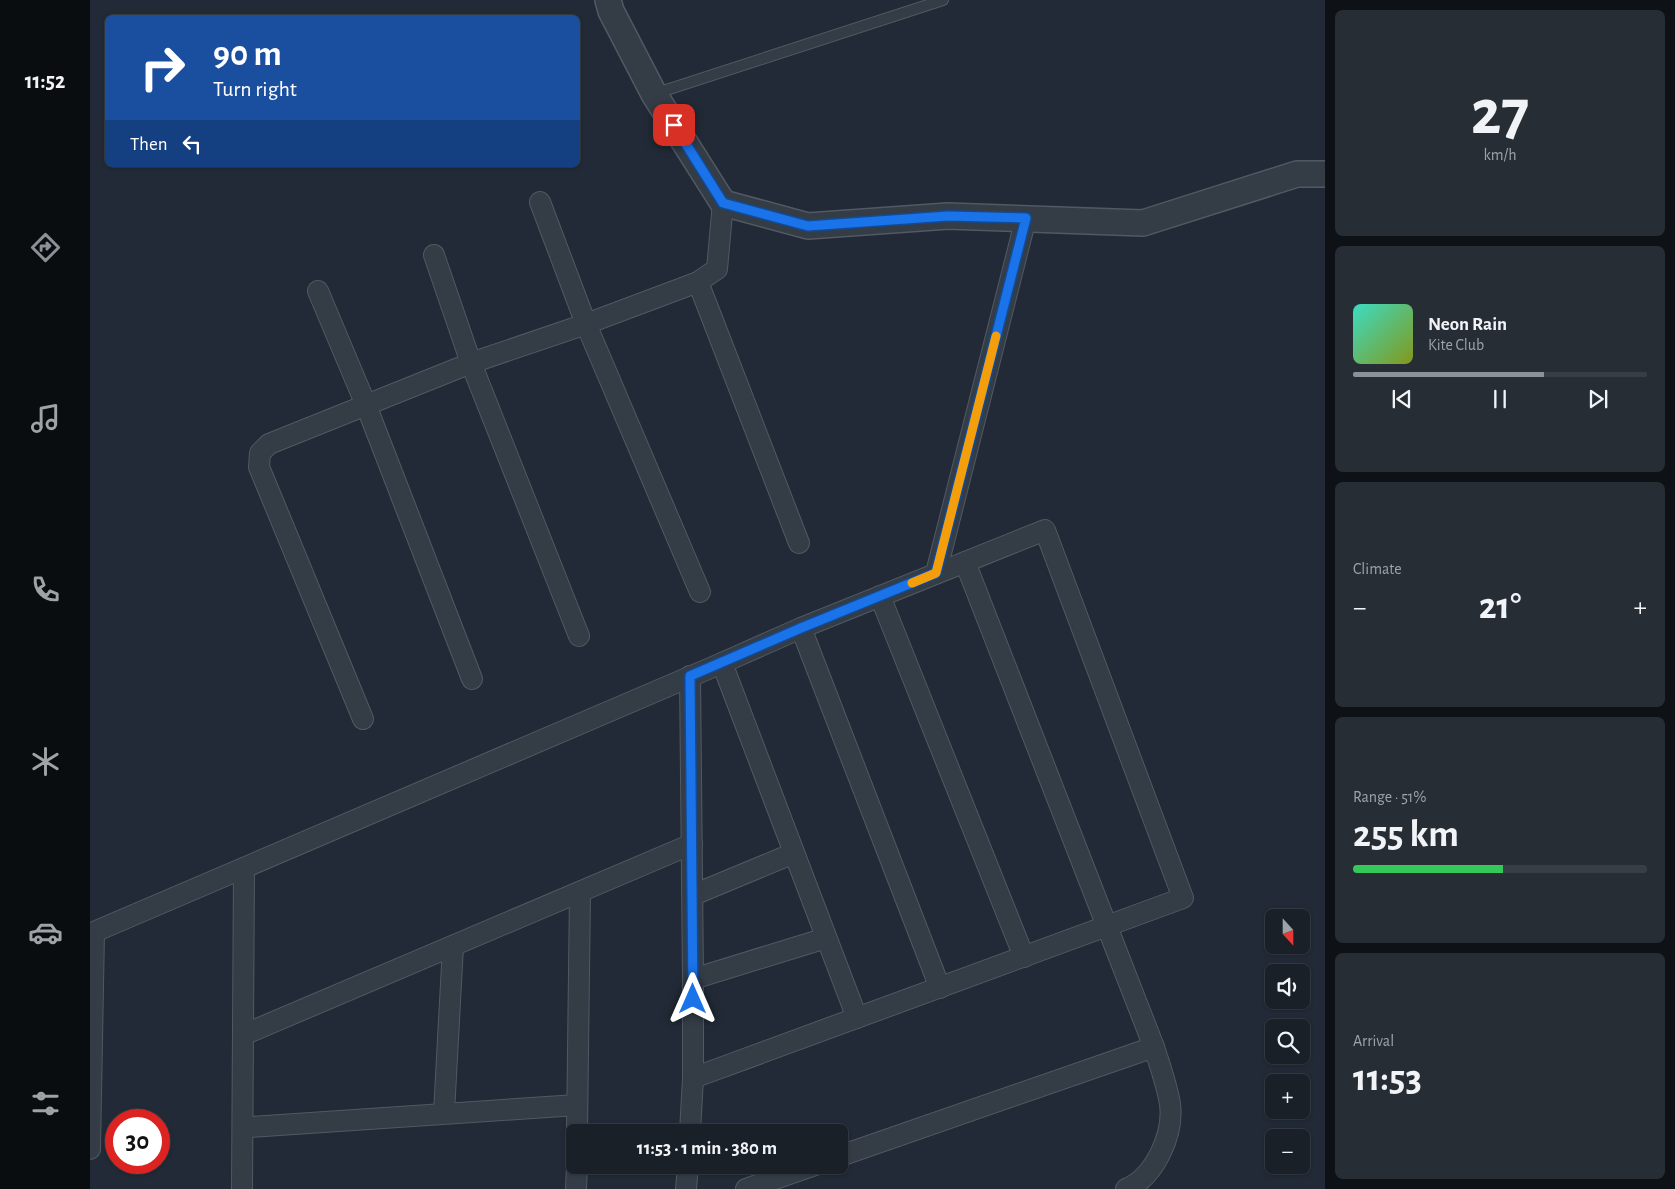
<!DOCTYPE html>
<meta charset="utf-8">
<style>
:root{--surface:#192028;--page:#262d34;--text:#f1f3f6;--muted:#9fa3a8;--line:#373e45;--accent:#8c9099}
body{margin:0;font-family:"Alegreya Sans",sans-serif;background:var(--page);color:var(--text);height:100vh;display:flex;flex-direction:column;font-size:19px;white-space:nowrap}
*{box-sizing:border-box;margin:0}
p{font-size:16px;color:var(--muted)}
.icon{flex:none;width:28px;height:28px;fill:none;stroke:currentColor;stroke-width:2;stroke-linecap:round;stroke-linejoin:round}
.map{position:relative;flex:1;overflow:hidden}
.details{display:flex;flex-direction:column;gap:10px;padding:10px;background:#0e1216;width:350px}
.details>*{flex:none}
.hud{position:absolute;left:15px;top:15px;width:475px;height:152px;border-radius:8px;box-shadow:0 1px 4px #0004,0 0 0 1px var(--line);background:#1a4fa0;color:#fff;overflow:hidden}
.needle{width:32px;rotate:159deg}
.controls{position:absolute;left:1175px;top:909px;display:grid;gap:10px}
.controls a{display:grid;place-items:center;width:45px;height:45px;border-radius:8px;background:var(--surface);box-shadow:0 1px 4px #0004,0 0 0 1px var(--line);font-size:25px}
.speed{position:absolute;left:15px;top:1109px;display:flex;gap:10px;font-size:25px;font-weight:700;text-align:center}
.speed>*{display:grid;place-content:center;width:65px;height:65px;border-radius:50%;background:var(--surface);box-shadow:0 1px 4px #0004,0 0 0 1px var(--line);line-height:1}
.speed .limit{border:8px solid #d22;background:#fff;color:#111}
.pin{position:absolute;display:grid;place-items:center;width:42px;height:42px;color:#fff;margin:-21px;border-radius:10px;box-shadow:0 2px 8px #0006}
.me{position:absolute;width:55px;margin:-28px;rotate:0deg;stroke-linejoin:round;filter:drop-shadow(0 0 4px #0008)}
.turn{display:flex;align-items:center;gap:18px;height:105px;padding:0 25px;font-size:22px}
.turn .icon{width:65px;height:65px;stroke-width:2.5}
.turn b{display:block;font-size:35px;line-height:42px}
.then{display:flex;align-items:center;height:48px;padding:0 25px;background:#0003;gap:10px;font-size:19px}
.big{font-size:38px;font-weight:600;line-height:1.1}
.details .tile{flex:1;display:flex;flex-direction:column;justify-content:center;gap:8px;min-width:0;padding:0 18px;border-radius:8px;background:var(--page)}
.details .dial{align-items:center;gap:0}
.dial b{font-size:65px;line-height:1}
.song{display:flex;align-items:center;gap:15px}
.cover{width:60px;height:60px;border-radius:8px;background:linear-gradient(135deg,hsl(170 70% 55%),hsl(70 70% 35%))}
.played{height:5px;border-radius:2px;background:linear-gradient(90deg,var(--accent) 65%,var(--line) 65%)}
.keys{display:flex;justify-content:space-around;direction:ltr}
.heat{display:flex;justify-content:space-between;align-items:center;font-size:28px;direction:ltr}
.charge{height:8px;border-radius:4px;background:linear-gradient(90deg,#34c759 51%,var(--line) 0)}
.trip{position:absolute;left:476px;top:1124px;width:282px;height:50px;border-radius:8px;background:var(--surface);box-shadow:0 1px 4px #0004,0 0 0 1px var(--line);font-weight:600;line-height:50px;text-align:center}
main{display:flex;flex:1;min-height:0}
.dock{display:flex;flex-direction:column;width:90px;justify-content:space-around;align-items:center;background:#0a0d10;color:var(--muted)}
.dock .icon{width:35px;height:35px}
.dock .selected{color:var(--accent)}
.dock b{font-size:22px;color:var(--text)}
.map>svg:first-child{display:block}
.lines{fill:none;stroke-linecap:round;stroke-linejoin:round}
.service-casing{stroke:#525964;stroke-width:12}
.minor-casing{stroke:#525964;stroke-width:22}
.tertiary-casing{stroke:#525964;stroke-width:28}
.service{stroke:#343c46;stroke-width:10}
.minor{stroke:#343c46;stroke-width:20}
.tertiary{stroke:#343c46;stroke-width:25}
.route-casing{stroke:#114b97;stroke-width:12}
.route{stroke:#1a73e8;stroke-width:9}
.slow{stroke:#f59e0b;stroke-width:9}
</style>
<main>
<nav class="dock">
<b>11:52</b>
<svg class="icon selected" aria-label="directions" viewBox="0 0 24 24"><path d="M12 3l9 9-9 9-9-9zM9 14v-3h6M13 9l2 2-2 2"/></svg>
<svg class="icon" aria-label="music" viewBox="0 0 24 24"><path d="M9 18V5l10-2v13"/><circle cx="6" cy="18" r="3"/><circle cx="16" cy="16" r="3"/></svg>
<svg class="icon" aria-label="phone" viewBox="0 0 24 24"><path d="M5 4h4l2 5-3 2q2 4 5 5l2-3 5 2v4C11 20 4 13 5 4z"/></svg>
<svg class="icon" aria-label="climate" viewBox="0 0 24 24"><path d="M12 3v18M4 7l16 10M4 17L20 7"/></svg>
<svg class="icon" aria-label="car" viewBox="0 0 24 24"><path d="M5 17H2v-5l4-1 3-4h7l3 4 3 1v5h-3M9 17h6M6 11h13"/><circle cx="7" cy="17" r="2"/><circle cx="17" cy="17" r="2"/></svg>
<svg class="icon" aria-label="filters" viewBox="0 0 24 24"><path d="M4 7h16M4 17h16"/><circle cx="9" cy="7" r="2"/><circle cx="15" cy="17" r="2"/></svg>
</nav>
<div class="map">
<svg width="1235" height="1189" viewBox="0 0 1235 1189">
<rect width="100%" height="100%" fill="#212a36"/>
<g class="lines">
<defs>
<polyline id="service" points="564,94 853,0"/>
<g id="minor">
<polyline points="450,202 496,324 610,592"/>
<polyline points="344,255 381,363 489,636"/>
<polyline points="608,282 709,543"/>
<polyline points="228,291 276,405 382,679"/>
<path d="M875,562L1064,1047C1070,1066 1077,1085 1080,1104C1084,1134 1065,1177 1036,1189"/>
<polyline points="846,573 936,218"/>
<polyline points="790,596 934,957"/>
<polyline points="711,628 850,988"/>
<polyline points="632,663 767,1018"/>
<polyline points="273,719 169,467 170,453 179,444 381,363 496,324 608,282 627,269 633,203"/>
<polyline points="603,895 704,853"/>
<polyline points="603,979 736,938"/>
<polyline points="153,1035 602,844"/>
<polyline points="354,1113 363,946"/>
<polyline points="160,1127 487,1105"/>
<polyline points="487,1132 490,892"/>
<polyline points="600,1132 603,1078 603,979 600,676"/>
<polyline points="0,1149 4,932 632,663 711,628 955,530 1093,898 603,1078"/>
<polyline points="750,1156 1064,1047"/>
<polyline points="152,1189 154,868"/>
<polyline points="486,1189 487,1165"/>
<polyline points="596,1189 598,1165"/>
<polyline points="656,1189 725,1165"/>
</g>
<polyline id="tertiary" points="518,0 521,11 564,94 633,203 718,226 858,216 1053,223 1207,174 1235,174"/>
</defs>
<use href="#service" class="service-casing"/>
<use href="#minor" class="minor-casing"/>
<use href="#tertiary" class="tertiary-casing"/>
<use href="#service" class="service"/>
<use href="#minor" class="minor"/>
<use href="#tertiary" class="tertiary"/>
</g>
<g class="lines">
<defs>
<polyline id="route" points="584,125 633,203 718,226 858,216 936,218 846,573 711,628 600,676 603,999"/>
</defs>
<use href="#route" class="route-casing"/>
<use href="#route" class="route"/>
<polyline class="slow" points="822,583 846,573 906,336"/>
</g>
</svg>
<div class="controls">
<a><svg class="needle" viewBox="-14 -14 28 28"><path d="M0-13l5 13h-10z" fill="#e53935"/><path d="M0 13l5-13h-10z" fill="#9fa3a8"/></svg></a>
<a><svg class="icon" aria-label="sound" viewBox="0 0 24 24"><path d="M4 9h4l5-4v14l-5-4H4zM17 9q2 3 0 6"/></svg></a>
<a><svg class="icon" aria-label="search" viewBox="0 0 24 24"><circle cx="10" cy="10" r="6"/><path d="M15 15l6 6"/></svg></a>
<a>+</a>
<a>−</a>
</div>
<div class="speed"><div class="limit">30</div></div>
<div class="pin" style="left:584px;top:125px;background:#d93025"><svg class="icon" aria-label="arrive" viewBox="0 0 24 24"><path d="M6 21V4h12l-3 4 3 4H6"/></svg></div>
<svg class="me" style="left:603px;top:999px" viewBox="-20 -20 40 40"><path d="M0-17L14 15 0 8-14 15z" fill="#1a73e8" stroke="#fff" stroke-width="4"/></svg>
<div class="trip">11:53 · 1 min · 380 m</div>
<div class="hud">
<div class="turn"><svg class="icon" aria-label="right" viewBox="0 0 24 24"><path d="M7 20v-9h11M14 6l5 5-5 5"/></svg><div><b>90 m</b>Turn right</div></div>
<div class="then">Then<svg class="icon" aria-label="left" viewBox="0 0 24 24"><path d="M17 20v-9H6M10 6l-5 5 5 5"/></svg></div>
</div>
</div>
<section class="details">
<div class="tile dial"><b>27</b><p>km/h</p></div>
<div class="tile">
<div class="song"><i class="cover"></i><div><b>Neon Rain</b><p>Kite Club</p></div></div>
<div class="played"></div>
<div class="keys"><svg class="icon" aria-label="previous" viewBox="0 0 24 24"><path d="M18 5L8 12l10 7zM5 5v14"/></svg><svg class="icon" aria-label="pause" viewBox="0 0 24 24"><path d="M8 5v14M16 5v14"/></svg><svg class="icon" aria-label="next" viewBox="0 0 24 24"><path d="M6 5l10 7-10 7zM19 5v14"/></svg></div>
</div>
<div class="tile"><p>Climate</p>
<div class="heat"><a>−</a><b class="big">21°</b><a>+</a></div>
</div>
<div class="tile"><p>Range · 51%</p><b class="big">255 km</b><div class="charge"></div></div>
<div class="tile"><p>Arrival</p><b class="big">11:53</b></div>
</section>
</main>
